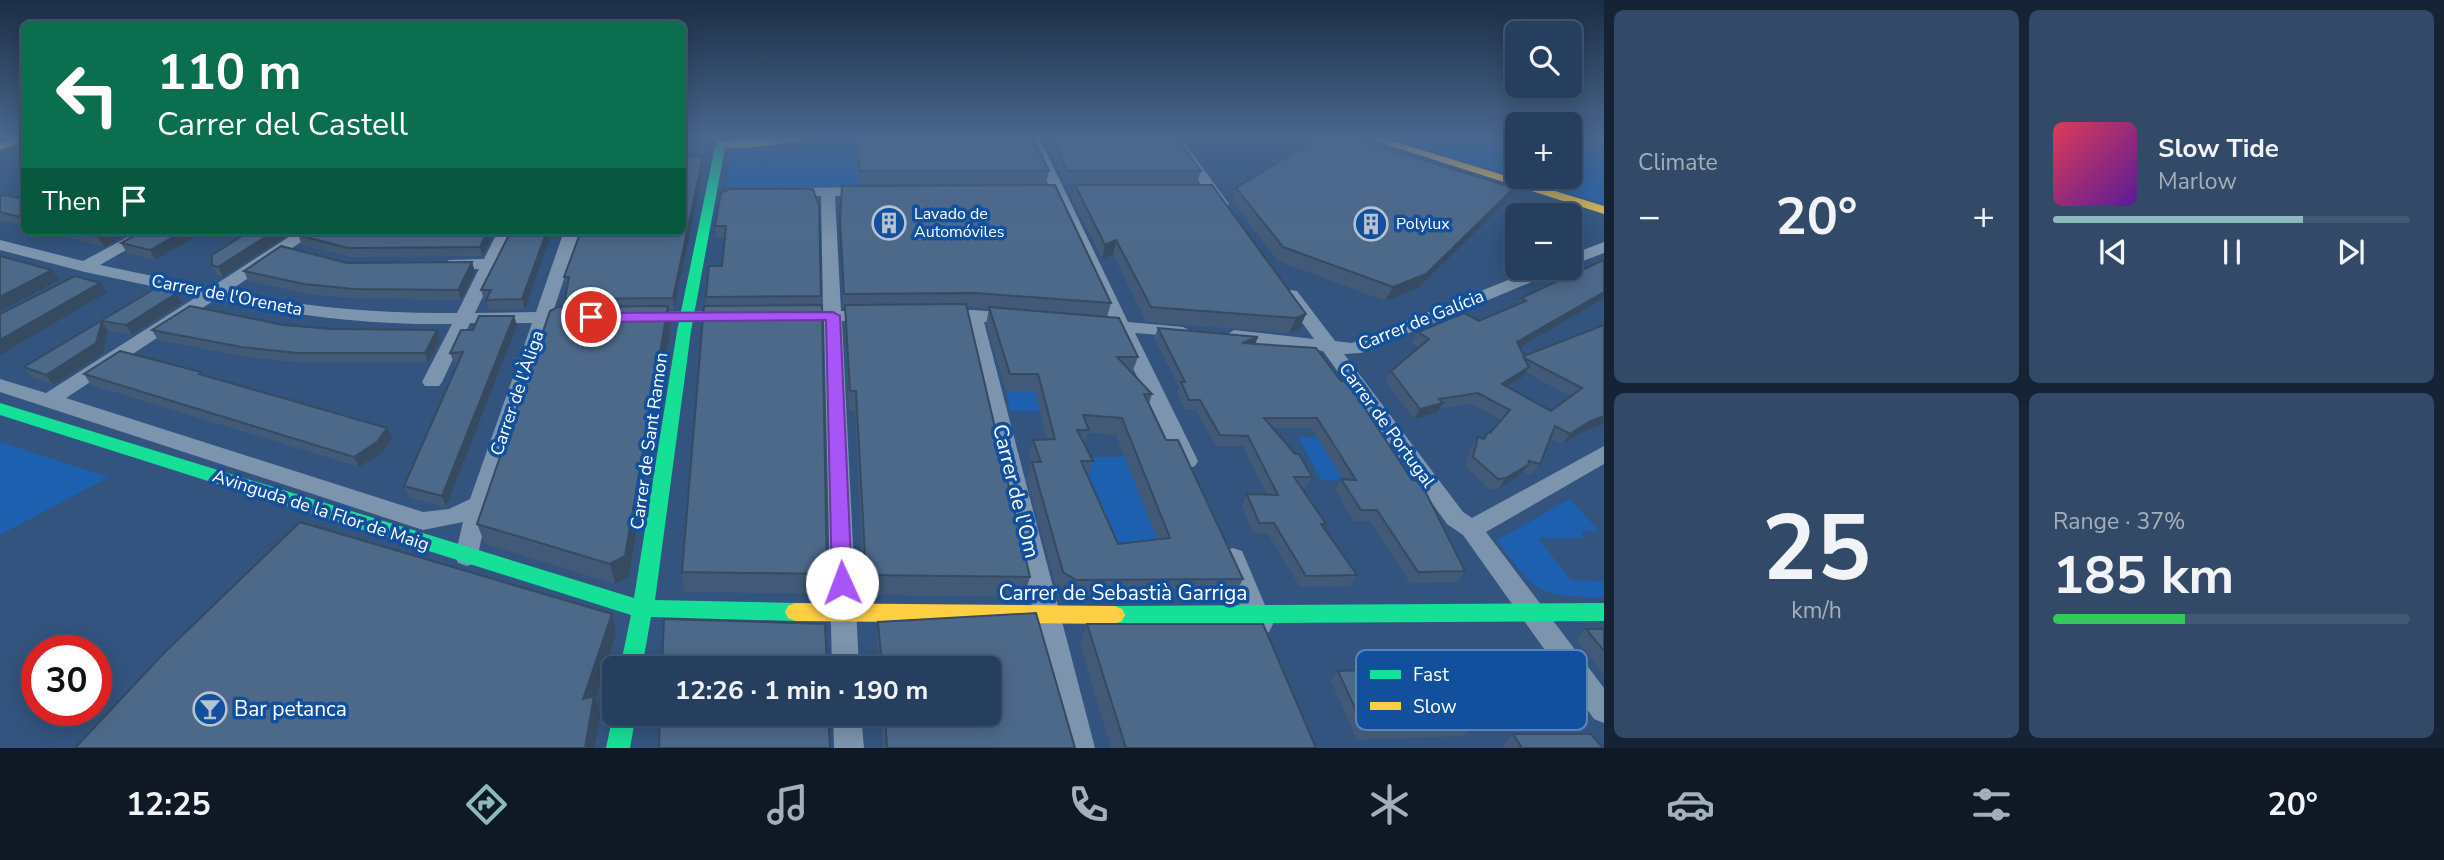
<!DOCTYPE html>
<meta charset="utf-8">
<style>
:root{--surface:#263f5e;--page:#324a67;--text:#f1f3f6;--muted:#a4afbc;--line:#425873;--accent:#8bbbb9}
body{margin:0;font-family:"Nunito Sans",sans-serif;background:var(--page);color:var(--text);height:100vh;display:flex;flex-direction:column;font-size:26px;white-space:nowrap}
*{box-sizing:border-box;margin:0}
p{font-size:23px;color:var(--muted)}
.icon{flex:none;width:38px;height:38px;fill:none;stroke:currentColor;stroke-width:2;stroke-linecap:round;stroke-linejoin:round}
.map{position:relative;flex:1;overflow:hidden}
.panel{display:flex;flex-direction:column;gap:10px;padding:10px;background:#152334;width:840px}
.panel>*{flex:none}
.hud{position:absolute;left:21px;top:21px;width:665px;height:214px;border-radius:10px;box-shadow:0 4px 18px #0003,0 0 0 2px var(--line);background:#0b6e4f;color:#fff;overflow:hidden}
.controls{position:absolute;left:1505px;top:21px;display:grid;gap:14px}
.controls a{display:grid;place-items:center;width:77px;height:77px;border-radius:10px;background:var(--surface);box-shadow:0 4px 18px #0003,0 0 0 2px var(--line);font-size:35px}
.speed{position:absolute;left:21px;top:635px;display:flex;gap:14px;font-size:35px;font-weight:700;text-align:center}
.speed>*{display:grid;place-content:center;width:91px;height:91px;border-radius:50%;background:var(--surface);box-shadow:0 4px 18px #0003,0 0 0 2px var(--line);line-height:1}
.speed .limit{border:10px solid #d22;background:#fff;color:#111}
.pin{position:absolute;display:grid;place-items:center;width:60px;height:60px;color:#fff;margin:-30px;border:4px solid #fff;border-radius:50%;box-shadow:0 2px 7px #0007}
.me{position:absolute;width:77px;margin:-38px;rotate:358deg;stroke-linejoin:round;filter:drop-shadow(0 0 5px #0008)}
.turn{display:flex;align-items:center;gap:24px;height:147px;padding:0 21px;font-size:32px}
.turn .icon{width:91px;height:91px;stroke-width:2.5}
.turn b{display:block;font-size:49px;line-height:60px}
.then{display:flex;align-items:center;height:66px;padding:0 21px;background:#0003;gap:14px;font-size:26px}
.big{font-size:52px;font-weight:700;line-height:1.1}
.panel .card{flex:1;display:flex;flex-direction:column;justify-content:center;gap:10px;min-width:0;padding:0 24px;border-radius:10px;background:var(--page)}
.panel .dial{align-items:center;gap:0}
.dial b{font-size:91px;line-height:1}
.song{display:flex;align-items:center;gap:21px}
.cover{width:84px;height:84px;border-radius:10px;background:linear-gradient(135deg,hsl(350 70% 55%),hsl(270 70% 35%))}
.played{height:7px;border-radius:4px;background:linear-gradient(90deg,var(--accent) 70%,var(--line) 70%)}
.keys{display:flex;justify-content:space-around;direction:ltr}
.heat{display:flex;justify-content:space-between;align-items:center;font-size:38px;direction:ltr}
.charge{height:10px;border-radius:5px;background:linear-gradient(90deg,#34c759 37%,var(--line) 0)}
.panel .tiles{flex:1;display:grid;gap:10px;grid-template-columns:repeat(2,1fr)}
.trip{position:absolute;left:602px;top:656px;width:399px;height:70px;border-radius:10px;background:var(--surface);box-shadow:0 4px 18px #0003,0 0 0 2px var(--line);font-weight:700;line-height:70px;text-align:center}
.tab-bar{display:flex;height:112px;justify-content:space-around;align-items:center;background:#0f1926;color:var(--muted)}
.tab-bar .icon{width:49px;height:49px}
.tab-bar .selected{color:var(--accent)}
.tab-bar b{font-size:32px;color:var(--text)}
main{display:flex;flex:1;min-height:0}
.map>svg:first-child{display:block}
.green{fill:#1d60af}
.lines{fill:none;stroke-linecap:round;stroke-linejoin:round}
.street{fill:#7d94ae;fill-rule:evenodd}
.fast{fill:#16e098;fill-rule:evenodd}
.slow{fill:#ffcf43;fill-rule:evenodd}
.wall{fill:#425a77;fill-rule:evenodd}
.shaded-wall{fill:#364a61}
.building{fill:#4d698a;stroke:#364a61;stroke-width:2;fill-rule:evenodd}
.route{fill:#a855f7;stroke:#6d37a1;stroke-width:2}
.labels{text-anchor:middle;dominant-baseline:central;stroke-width:7;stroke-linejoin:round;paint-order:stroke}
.far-poi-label{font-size:16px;fill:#fff;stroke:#12509d;text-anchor:start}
.street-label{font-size:18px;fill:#fff;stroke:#12509d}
.near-street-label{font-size:21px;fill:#fff;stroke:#12509d}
.near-poi-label{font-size:21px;fill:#fff;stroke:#12509d;text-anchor:start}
.key{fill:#12509d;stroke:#5984ba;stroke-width:2}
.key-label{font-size:19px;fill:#fff}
</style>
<main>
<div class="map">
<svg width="1604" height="748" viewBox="0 0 1604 748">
<rect width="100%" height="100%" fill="#32547e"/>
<g class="green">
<polygon points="853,137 860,186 726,187 731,152"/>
<polygon points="1383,137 1517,137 1517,177 1570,177 1570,137 1604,137 1604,204"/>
<polygon points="1067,390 1078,411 1010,411 1006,391"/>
<polygon points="1298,437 1317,437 1344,480 1322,481"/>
<polygon points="0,442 109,477 0,535"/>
<polygon points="1077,457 1125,457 1165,557 1112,561"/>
<path d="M1570,499L1599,531H1580L1584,538H1538L1571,580L1604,581V597C1537,597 1536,593 1497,540Z"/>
</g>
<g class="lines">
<g class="street">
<polygon points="1027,137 1039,137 1128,322 1183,327 1192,332 1183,337 1135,333 1198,461 1195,466 1187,469 1179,466 1116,332 1092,329 1089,325 1098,320 1109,321"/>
<polygon points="1167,137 1180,137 1229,204 1227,207 1217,207"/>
<polygon points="869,187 876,191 874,194 835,196 841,311 869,311 878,316 869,321 842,321 859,668 832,668 824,321 797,321 788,316 797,311 823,311 821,196 790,196 783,192 790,188"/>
<path d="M139,231H159L100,265L210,288L298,231H317L228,292C304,307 379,314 457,313L479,269L449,270L441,265L449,260L484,259L498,231H514L475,313L536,312L564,231H580L553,312H571L580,317L571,322L550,323L488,510L476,563L467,566L458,563L455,556L463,522L423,530L0,392V379L46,393L198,296L85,272L0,250V240L83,261ZM216,299C294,316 371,325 452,324L422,382L425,386H439L442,382L470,323H532L470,499L449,509L423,512L66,398Z"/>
<polygon points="1604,242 1604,253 1570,266 1570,255"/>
<polygon points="1538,268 1560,268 1558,271 1361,353 1344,354 1463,512 1472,518 1604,446 1604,464 1486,532 1604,688 1604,723 1594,719 1463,535 1447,524 1323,351 1234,342 1225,336 1234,330 1314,339 1282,295 1291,290 1297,291 1335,341 1352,343"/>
<polygon points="973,310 1012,313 1021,318 1012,323 984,322 1095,748 1065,748 966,322 944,321 935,316 944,311"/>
<polygon points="729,311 738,316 735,320 643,322 634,317 643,312"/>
<polygon points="1233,548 1242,551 1245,558 1273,624 1269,632 1260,635 1251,632 1247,624 1221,558 1224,551"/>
<polygon points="833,714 861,714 864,748 834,748"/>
</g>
<g class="fast">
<polygon points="717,137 727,137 691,331 655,600 795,603 802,606 805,612 802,618 795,621 651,617 642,668 620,668 631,615 0,415 0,403 634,598 677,331"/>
<polygon points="1604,603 1604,621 1115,624 1108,621 1105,615 1108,609 1115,606"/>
<polygon points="614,710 614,714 636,714 630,748 606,748"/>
</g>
<g class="slow">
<polygon points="15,137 24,137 24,141 0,150 0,143"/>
<path d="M779,137H807L802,140C783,143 731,154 716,144L721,141Z"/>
<polygon points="1363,137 1379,137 1604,206 1604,214"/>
<polygon points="795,603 1115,606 1122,609 1125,615 1122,621 1115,624 795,621 788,618 785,612 788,606"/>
</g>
</g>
<g class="wall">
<polygon points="853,137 1032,137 1049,171 1046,184 860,184"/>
<polygon points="1042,137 1176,137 1201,171 1197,184 1066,184"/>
<polygon points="703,156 704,167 674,309 669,310 671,325 629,576 615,584 485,544 477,524 566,307 565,299 567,288 564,277"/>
<polygon points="1075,185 1306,314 1299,329 1289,333 1146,322 1113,254 1102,259 1072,199"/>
<path d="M842,186L1111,303L1107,317L1138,357L1132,373L1152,394L1149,404L1166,440L1243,579L1234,596L1070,597L1057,590L1027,480L1031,464L1029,457L1033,440L1047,439L1035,391H1006L986,324L989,309L973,307H967L1030,577L1024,597L864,595L855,411H849L845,324V308H843L840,235ZM1088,433L1116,435L1157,539L1118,544L1088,477L1093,461L1084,444Z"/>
<polygon points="1236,188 1507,201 1418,288 1385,301 1278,261 1232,201"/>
<polygon points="0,196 24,199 24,226 0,220"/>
<polygon points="819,206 827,574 827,594 684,592 682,572 707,306 706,297 722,266 725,238 716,238 715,226"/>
<polygon points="43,231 133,231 104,247"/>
<polygon points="143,231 155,260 127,253 121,243"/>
<polygon points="250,231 294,231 223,277 217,275 212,265"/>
<polygon points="511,231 525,309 489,310 486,300 484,300 481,290"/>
<polygon points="487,232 490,241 482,256 351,257 302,245 298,235"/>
<path d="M1604,260L1519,347L1524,356L1604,325V423L1581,433L1562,444L1550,438L1540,464L1531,475L1522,472L1520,475L1498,489H1490L1465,467L1471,447L1478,437L1483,438L1488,432L1490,433L1501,420L1472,404L1439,408L1436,413L1414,419L1385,381L1391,371L1420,347L1412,343L1418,332L1479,321L1517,305L1521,298ZM1526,372L1571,397L1551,411L1507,387L1522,377Z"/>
<polygon points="472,262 475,272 461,300 358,299 308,294 248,281 244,271 347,263"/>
<polygon points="156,288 182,303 132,335 108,331 103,354 53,385 32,377 24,367"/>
<polygon points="514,316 517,326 446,507 409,497 404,486 459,363 454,363 450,353 473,330"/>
<polygon points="283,325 332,329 437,330 440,340 428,363 302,363 246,357 158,340 152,330"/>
<polygon points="1158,328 1255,344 1465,571 1457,582 1410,583 1370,521 1354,521 1335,490 1341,479 1343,479 1311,428 1273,428 1312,477 1306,487 1301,487 1326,524 1324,528 1357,575 1350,586 1300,587 1268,534 1253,533 1242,505 1247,494 1267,495 1243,446 1216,446 1196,410 1185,410 1177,392 1179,387 1154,338"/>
<polygon points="201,372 203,375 392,438 382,453 359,467 91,385 84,374"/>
<polygon points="1036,613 1075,748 883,748 881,714 989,714 989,668 878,668 877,642 878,622"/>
<polygon points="1087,624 1316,748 1111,748 1080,644"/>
<polygon points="1586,629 1604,629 1604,675 1576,639"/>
<polygon points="1463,655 1570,699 1559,709 1481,709 1454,665"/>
<polygon points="1338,671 1472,726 1463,736 1357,740 1331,681"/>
<polygon points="1513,734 1603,748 1505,748 1503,744"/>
</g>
<g class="shaded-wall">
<polygon points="703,156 704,167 674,309 673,298"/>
<polygon points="1514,188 1507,201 1418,288 1385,301 1393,287"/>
<polygon points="110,231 133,231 104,247 98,237"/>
<polygon points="184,231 205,231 155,260 150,250"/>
<polygon points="275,231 294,231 223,277 218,267"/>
<polygon points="547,231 552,231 525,309 522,299"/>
<polygon points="487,232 490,241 482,256 480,247"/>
<polygon points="1116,240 1113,254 1102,259 1105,245"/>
<polygon points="472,262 475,272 461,300 458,290"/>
<polygon points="52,270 59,280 0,311 0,297"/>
<polygon points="100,283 107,292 0,355 0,340"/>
<polygon points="1604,292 1604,298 1510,353 1517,342"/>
<polygon points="177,293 182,303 132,335 126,325"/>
<polygon points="668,306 671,325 629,576 615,584 610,564"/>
<polygon points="1306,314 1299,329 1289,333 1296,318"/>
<polygon points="514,316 517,326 446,507 442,496"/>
<polygon points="102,321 108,331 103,354 53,385 46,375"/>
<polygon points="437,330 440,340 428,363 425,353"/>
<polygon points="1258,337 1254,347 1242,343"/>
<polygon points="1529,367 1522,377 1495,394 1502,384"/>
<polygon points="1443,403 1436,413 1414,419 1420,409"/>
<polygon points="1604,416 1604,423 1581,433 1562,444 1570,434 1589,422"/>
<polygon points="387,428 392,438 382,453 359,467 354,457"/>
<polygon points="1528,465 1520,475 1498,489 1506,478"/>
<polygon points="612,614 616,634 595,698 600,715 594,748 585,748 583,699"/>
</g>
<g class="building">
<polygon points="855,137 1032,137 1049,171 860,171"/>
<polygon points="1051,137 1176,137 1201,171 1068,171"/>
<polygon points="1320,137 1347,137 1514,188 1426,274 1393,287 1283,247 1236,188"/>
<polygon points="703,156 673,298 565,299 569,277 564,277 581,231 682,231 682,157"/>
<polygon points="1055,185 1111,303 975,293 844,294 840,221 842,186"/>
<polygon points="1075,185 1212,185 1306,314 1296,318 1151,307 1116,240 1105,245"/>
<polygon points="729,189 813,189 819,206 821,296 706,297 709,266 722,266 726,226 715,226 721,193"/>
<polygon points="3,195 24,199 24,218 0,212 0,196"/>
<polygon points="74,231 110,231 98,237"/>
<polygon points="143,231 184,231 150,250 121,243"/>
<polygon points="250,231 275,231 218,267 212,265 212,255"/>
<polygon points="304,231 472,231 487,232 480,247 348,248 298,235"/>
<polygon points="511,231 547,231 522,299 486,300 491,290 481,290"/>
<polygon points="281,246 347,263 472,262 458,290 354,289 304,284 244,271"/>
<polygon points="0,256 52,270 0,297"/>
<path d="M1604,260V292L1517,342L1524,356L1604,325V416L1589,422L1570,434L1555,426L1540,464L1529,461L1528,465L1506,478L1498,479L1473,457L1478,437L1484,439L1488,432L1490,433L1510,410L1478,393L1439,399L1443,403L1420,409L1391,371L1429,339L1418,332L1464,313L1479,321L1526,301L1521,298ZM1524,358L1582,388L1551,411L1502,384L1529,367Z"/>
<polygon points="75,276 100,283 0,340 0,314"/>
<polygon points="156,288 177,293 126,325 102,321 96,343 46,375 24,367"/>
<polygon points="966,304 1030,577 866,575 856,391 850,391 845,305"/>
<polygon points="822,305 827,574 682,572 704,306"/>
<polygon points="190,306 283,325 332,329 437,330 425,353 297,353 241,347 152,330"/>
<polygon points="668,306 625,556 610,564 477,524 550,311 558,307"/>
<path d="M989,307L1119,318L1138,357H1117L1152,394H1144L1166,440H1178L1243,579L1076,580L1063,572L1032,462H1041L1033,440L1055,439L1038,374H1010ZM1083,415L1122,418L1170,538L1118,544L1081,461H1093L1077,430H1089Z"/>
<polygon points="479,316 514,316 442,496 404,486 463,352 450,353 461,330 473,330"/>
<polygon points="1158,328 1258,337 1242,343 1316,348 1341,381 1347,381 1412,480 1420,481 1465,571 1418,572 1377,510 1361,510 1341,479 1356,480 1317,418 1264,418 1295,454 1299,454 1312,477 1294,477 1326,524 1321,524 1357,575 1306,576 1274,523 1259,523 1247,494 1278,495 1248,436 1220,435 1200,400 1189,400 1181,382 1185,382"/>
<polygon points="120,351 201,372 199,374 387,428 377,442 354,457 84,374"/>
<polygon points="300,522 612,614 583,699 594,696 585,748 75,748 165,652"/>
<polygon points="1036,613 1075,748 887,748 885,714 989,714 989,668 882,668 878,622"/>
<polygon points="664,619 825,624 827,668 662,668"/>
<polygon points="1087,624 1263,624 1316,748 1126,748"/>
<polygon points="1586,629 1604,629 1604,651"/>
<polygon points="1430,668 1472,726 1365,730 1338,671"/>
<polygon points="660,714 828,714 830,748 659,748"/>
<polygon points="1513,734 1591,734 1603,748 1522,748"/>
</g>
<linearGradient id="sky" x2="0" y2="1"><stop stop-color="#1c2e45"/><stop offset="0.57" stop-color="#49678f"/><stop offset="1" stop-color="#49678f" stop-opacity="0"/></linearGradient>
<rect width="1604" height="242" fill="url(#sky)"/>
<polygon class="route" points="833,312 840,316 852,583 849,589 842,592 835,589 832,583 826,320 591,322 583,317 591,313"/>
<defs>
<symbol id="building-ring" viewBox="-11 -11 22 22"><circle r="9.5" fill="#12509d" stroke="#b7c3d2" stroke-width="1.5"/><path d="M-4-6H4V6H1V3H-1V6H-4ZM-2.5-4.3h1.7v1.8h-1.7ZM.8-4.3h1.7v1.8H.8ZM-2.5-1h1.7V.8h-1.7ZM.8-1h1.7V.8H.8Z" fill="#b7c3d2"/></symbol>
<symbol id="bar-ring" viewBox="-11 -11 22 22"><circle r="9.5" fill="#12509d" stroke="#b7c3d2" stroke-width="1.5"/><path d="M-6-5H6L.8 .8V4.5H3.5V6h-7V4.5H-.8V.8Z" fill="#b7c3d2"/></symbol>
</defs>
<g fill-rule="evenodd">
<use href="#building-ring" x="870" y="204" width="38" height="38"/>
<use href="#building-ring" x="1352" y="205" width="38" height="38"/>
<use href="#bar-ring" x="191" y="690" width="38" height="38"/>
</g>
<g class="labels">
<g class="far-poi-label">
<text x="914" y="214">Lavado de<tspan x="914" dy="18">Automóviles</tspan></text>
<text x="1396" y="224">Polylux</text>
</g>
<g class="street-label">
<text transform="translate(227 295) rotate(11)">Carrer de l'Oreneta</text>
<text transform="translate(1421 320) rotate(-22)">Carrer de Galícia</text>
<text transform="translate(517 393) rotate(-71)">Carrer de l'Àliga</text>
<text transform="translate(1387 425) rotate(54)">Carrer de Portugal</text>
<text transform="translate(649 441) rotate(-82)">Carrer de Sant Ramon</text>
<text transform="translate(321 510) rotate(18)">Avinguda de la Flor de Maig</text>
</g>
<g class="near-street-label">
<text transform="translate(1016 491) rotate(76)">Carrer de l'Om</text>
<text x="1123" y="593">Carrer de Sebastià Garriga</text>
</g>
<g class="near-poi-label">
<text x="234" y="709">Bar petanca</text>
</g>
</g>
<rect x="1356" y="650" width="231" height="80" rx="10" class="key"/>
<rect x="1370" y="670" width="31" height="9" fill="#16e098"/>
<rect x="1370" y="702" width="31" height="8" fill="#ffcf43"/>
<g class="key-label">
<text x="1413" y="681">Fast</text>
<text x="1413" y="713">Slow</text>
</g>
</svg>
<div class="controls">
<a><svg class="icon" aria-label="search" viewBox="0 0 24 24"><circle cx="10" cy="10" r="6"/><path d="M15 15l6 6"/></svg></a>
<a>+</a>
<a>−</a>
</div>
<div class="speed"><div class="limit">30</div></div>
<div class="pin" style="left:591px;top:317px;background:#d93025"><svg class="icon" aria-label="arrive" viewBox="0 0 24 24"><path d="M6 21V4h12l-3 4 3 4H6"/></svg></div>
<svg class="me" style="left:842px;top:583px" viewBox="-20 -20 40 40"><circle r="19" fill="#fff"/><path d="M0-13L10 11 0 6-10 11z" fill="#a855f7"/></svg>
<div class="trip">12:26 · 1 min · 190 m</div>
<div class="hud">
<div class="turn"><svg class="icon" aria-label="left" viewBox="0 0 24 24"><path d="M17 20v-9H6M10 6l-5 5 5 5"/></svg><div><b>110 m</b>Carrer del Castell</div></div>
<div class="then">Then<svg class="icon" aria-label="arrive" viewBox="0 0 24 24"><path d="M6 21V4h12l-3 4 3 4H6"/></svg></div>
</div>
</div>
<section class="panel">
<div class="tiles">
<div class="card"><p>Climate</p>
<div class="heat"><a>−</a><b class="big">20°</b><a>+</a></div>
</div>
<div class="card">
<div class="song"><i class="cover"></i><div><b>Slow Tide</b><p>Marlow</p></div></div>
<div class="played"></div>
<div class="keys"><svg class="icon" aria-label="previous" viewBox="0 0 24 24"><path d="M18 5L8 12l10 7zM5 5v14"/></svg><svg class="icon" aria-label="pause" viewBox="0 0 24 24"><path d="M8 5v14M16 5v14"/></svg><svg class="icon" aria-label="next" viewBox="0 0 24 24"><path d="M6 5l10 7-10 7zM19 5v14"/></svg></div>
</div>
<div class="card dial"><b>25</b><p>km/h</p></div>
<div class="card"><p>Range · 37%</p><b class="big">185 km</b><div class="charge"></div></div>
</div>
</section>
</main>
<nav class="tab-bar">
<b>12:25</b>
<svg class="icon selected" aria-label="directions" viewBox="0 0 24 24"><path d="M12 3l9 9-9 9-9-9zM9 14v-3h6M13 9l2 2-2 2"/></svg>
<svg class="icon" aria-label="music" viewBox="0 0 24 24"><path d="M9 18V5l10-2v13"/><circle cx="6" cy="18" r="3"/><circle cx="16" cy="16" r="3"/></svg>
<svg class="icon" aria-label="phone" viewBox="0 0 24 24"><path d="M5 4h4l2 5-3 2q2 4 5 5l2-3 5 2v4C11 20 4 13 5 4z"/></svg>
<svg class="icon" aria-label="climate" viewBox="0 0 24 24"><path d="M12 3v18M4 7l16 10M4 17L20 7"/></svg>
<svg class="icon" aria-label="car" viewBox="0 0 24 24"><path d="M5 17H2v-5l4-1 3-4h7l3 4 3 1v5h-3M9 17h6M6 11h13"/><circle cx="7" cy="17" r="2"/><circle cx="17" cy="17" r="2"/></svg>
<svg class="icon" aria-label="filters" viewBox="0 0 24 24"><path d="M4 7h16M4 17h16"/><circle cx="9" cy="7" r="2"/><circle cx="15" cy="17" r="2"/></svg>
<b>20°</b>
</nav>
